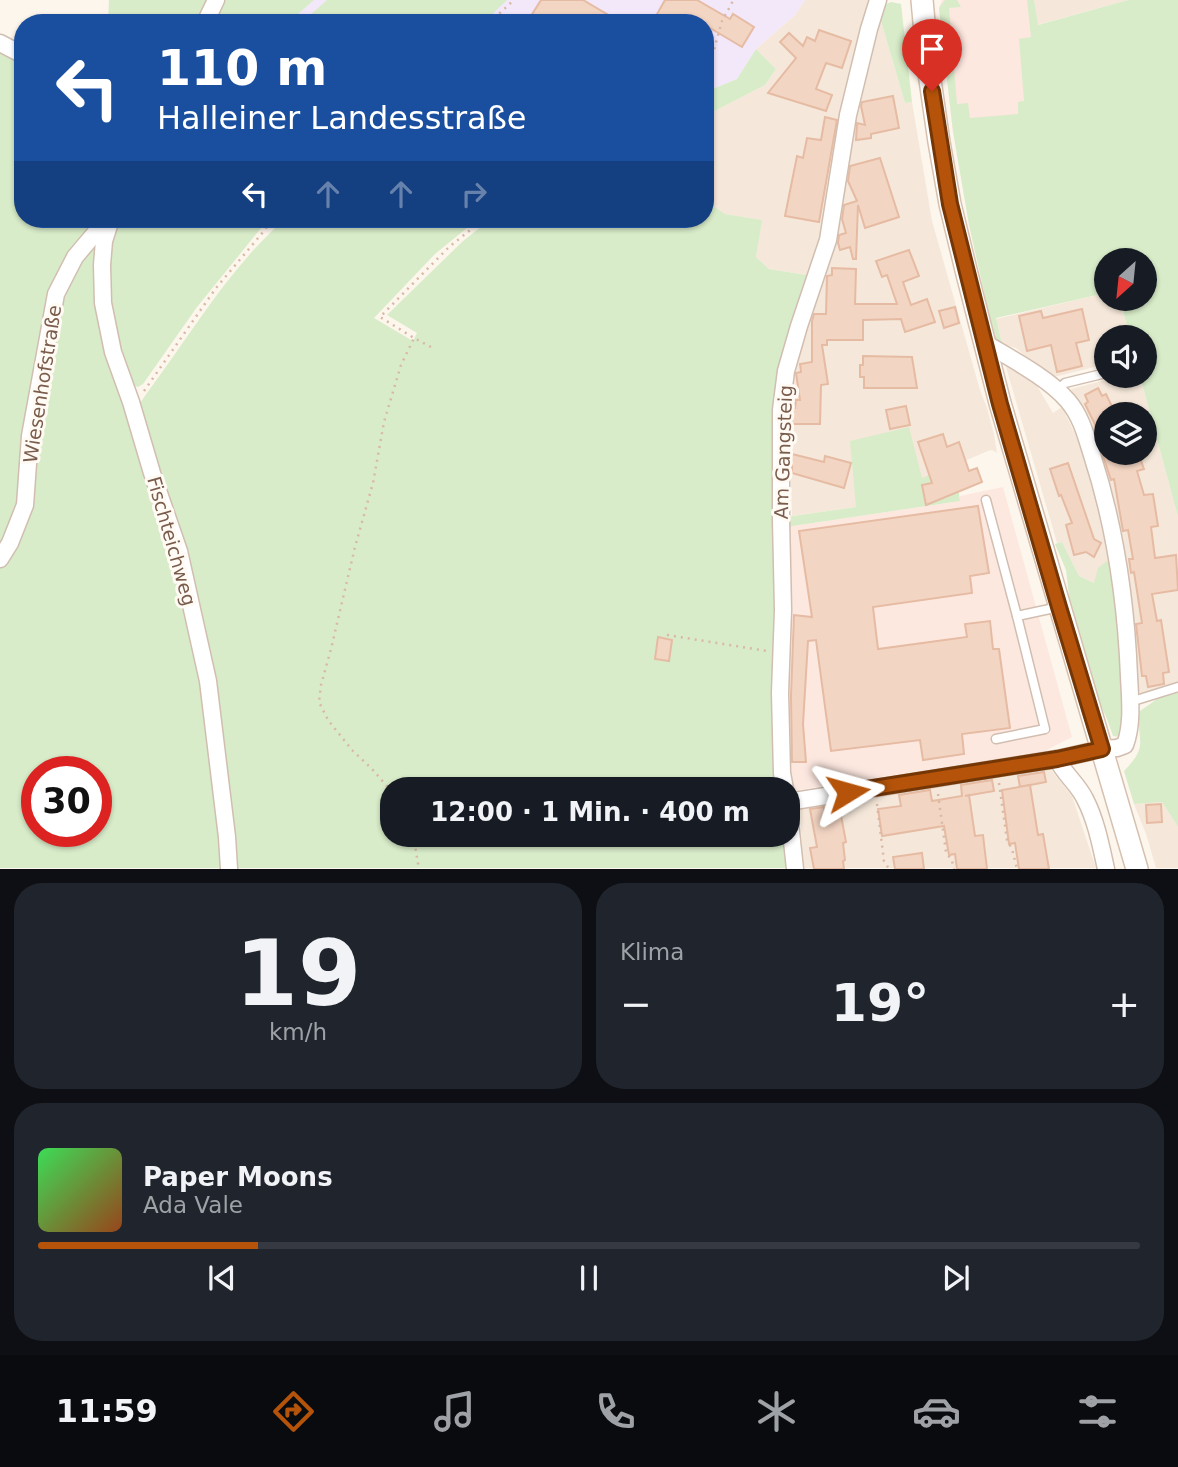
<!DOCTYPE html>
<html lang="de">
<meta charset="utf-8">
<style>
:root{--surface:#171b24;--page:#20242c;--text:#f1f3f6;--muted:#9ea1a6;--line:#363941;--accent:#b45309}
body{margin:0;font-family:"DejaVu Sans",sans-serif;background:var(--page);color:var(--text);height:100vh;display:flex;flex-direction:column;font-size:26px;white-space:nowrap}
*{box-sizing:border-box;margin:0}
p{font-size:23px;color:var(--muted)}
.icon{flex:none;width:38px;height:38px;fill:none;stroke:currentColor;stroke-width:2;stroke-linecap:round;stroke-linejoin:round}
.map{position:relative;height:869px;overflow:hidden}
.panel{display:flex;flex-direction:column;gap:14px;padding:14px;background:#0d0f14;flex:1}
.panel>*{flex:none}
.top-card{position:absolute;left:14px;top:14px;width:700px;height:214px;border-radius:28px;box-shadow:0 2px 5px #0004;background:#1a4fa0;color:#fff;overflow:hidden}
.needle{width:46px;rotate:207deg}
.tools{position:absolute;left:1094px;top:248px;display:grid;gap:14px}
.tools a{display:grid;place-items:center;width:63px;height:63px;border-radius:50%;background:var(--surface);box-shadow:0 2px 5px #0004;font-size:35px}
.speed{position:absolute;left:21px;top:756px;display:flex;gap:14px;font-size:35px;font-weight:700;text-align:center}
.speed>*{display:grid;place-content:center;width:91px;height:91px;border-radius:50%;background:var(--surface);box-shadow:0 2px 5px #0004;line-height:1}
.speed .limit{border:10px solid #d22;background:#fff;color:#111}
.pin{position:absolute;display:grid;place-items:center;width:60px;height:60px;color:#fff;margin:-72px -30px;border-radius:50% 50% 50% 0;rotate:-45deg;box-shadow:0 0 7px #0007}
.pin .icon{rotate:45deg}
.me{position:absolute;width:77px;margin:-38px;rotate:82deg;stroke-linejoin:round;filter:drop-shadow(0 0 5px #0008)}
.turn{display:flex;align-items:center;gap:24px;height:147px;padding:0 28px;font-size:32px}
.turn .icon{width:91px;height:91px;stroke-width:2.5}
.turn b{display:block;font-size:49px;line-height:60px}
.lanes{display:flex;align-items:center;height:66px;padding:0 28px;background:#0003;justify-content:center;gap:35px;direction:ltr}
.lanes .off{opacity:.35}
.big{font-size:52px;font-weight:700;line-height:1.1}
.panel .widget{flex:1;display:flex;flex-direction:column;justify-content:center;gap:10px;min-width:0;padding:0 24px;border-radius:28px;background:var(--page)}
.panel .dial{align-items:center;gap:0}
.dial b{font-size:91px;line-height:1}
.song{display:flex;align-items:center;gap:21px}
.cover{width:84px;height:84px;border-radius:10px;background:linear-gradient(135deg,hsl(130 70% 55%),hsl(20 70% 35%))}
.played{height:7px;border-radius:4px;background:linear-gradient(90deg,var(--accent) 20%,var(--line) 20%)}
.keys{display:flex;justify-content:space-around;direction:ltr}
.heat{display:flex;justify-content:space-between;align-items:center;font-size:38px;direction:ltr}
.panel .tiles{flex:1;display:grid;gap:14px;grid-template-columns:1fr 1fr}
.widget:last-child{grid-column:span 2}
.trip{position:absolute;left:380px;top:777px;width:420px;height:70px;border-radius:28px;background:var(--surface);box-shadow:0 2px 5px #0004;font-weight:700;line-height:70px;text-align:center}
.tab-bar{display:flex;height:112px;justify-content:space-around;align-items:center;background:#090b0e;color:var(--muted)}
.tab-bar .icon{width:49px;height:49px}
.tab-bar .selected{color:var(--accent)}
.tab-bar b{font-size:32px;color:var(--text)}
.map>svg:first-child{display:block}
.residential{fill:#f5e8da;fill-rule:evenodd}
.commercial{fill:#fde8e0}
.education{fill:#f3e8fa}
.green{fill:#d8ecc9;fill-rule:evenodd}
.building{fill:#f3d5c3;stroke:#e6bba3;stroke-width:2}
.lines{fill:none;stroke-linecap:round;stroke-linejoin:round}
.lane-casing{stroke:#d1beb0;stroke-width:11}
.street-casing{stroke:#d1beb0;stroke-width:19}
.secondary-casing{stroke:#d6c0b0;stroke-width:24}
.path{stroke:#d9b8a5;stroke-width:2.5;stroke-dasharray:2 5;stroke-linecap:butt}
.lane{stroke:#fff;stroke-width:8}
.street{stroke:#fff;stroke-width:16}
.secondary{stroke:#fff;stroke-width:21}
.route-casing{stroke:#753606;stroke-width:18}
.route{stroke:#b45309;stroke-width:12}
.labels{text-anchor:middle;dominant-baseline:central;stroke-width:6;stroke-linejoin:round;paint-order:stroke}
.street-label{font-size:19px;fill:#7a5c4d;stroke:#fffaf3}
</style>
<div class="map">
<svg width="1178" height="869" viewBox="0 0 1178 869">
<rect width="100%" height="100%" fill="#fdf6ec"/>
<g class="residential">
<polygon points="805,0 868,0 852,70 823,233 812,276 769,269 756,257 761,220 725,214 705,200 705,116 765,85 776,69 756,49 795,15"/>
<polygon points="1034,0 1128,0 1037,25"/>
<polygon points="879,19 881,21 905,103 912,102 932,221 980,390 987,408 994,434 997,453 992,450 988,451 856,507 792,516 790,450 787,419 789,394 797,350 854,106"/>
<polygon points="1106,293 1106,299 1120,299 1130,338 1106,338 1106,364 1054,377 1044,372 1016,348 1002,344 996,319"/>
<polygon points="1008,364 1037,386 1053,413 1062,407 1079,442 1094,485 1112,564 1094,583 1079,576 1062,542 1057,543 1006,367"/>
<path d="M1121,376H1140L1178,517V683L1141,693L1136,689L1132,612L1124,549L1108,480L1098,447L1071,389ZM1106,415H1144V453H1106Z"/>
<polygon points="1051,770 1072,796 1096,868 803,868 800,809"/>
<polygon points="1162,802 1178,827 1178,868 1156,868 1146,834 1134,804"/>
</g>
<g class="commercial">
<polygon points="942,0 1034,0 1027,119 953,132 939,8"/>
<polygon points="1003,487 1072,737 1043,752 791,791 788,787 786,527 960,501 960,496"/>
</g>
<polygon class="education" points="314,0 805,0 795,15 756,49 737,79 705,92 705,23 507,23 502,20 498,23 288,23"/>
<g class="green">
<polygon points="109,0 211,0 199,23 108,23"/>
<polygon points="221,0 314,0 288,23 210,23"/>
<polygon points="327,0 507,0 483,23 301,23"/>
<polygon points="945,0 957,0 961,7 949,8 957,104 968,103 970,118 1018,114 1018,102 1024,101 1019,39 1031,37 1027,0 1034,0 1038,25 1128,0 1178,0 1178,517 1140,376 1144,376 1144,338 1130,338 1120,299 1144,299 1144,261 1106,261 1106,293 996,318 1002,344 994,337 969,225 953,132 939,8"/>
<polygon points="891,2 901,4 912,102 905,103 881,21 879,19 882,6"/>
<path d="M0,47L23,60V219H100L101,235L98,265L160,509L200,652L225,868H0ZM37,772H96V831H37Z"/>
<polygon points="756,49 776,69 765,85 705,116 705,92 737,79"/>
<path d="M705,200L725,214L762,220L756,257L769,269L812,276L781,370L778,789H392V835H784L787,868H233L220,729L139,412L140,403L147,393C192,333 228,269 285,219H478L435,254L374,318L413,341L417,333L387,315L463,241L491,219H705Z"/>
<polygon points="117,219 256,219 266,222 197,307 143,384 138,387 128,383 106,299 107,258"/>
<polygon points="909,427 922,478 955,465 960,501 786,527 786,517 856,507 850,441"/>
<path d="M1062,542L1079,576L1094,583L1098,568L1107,561L1112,564C1119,621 1124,677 1121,734L1119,737L1113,736L1107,719L1089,680L1070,603L1066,570L1055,544Z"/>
<path d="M1178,692V827L1162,802L1134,804L1124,771C1151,744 1135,740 1140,711L1160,697Z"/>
</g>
<g class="building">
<polygon points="541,0 583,0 622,23 543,23 531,16"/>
<polygon points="665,0 697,0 730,19 733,14 754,27 742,47 705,25 705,23 652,23"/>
<polygon points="819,30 851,41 842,68 826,63 816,89 832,95 826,111 768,93 796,58 780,42 789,33 803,46 807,37 815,41"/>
<polygon points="893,96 899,128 871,134 871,138 856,140 857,123 865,125 861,106 862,102"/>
<polygon points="825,117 837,120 819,222 785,216 797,156 803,158 807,138 821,140"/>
<polygon points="880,158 899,217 865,228 858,205 856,259 853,259 850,247 840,250 838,243 839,235 846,233 842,219 844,205 857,201 848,181 850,166"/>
<polygon points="909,250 919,276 903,282 911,305 927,299 935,322 905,332 901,319 863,320 863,340 827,340 827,345 822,345 828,384 821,385 820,424 792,424 792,408 795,408 796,400 800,400 796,373 801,372 800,364 812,362 812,321 814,314 826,314 827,276 832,275 832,268 856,269 855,304 897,304 887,275 882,277 876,261"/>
<polygon points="955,307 959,323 944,328 939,311"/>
<polygon points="1082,309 1089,340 1076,343 1082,366 1057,372 1051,345 1027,351 1019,316 1041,311 1043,318"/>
<polygon points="863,356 912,357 917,388 864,388 864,377 860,377 860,365 863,365"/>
<polygon points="1098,388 1102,396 1106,394 1116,415 1106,415 1106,447 1085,404 1088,402 1085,395"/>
<polygon points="906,406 910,425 890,429 886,410"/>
<polygon points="943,434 947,447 959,442 969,471 977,468 982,482 926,505 922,485 932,483 918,442"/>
<polygon points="1102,453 1138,453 1144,469 1137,471 1144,495 1153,494 1158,526 1151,527 1155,558 1176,555 1178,590 1152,594 1157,621 1161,620 1169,672 1163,673 1164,684 1148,687 1146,676 1142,676 1136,624 1142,623 1134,572 1131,573 1129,559 1133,559 1128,530 1123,531 1114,479 1111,480"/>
<polygon points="792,454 824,462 825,456 851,463 844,488 792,473"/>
<polygon points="1068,463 1094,539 1101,543 1094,557 1086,552 1074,555 1066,525 1072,523 1061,495 1059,496 1050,469"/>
<polygon points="978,506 989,573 970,576 972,593 873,607 878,649 967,637 965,624 990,621 993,649 999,649 1010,728 962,734 964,754 923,760 920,740 831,751 816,640 808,641 803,724 806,762 792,762 791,696 794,615 812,617 799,531"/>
<polygon points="658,637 672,640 669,661 655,659"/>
<polygon points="1044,772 1046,782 1020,787 1018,776"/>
<polygon points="992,780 994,791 965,796 969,795 975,836 983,835 987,869 957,869 955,854 949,855 944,826 882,836 878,809 901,806 899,795 930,790 932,801 962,796 961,785"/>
<polygon points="1030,785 1038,835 1043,834 1049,869 1019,869 1015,843 1009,844 1002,790"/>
<polygon points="1161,804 1162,822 1147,823 1146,805"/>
<polygon points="824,807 825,813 840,810 846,842 843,843 845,860 843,861 844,869 814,869 810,848 817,847 810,809"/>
<polygon points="922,853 924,869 895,869 893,857"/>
</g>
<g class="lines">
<defs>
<g id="lane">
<polyline points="1058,390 1065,383 1106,373"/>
<polyline points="986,500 1017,616 1045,729 996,739"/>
<polyline points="1017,616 1059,607"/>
<polyline points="1130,702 1178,687"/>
</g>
<g id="street">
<polyline points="205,23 216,0"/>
<polyline points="0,43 23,55"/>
<polyline points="111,219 104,241 102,265 103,303 113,352 131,402 152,473 179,551 208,681 227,837 229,869"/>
<polyline points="0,559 10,543 25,505 30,436 56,294 75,257 107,219"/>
<path d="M1057,759C1064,774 1078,784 1085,799C1096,820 1101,846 1106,869"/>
<polyline points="785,789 782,773 780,693 783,610 781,519 781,410 786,371 799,326 828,240 848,115 869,29 878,0"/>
<path d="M788,802L1057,759L1102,749L1117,748L1125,745C1133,724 1130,698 1129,676C1126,601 1115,526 1092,455C1086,436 1081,416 1068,401C1050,379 1010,358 985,343"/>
<polyline points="788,804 795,869"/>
</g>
<polyline id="secondary" points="922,0 928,66 939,142 950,204 967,274 1000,403 1137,869"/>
</defs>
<use href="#lane" class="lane-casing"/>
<use href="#street" class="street-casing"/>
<use href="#secondary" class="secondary-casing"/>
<g class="path">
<polyline points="489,23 514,0"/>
<polyline points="705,68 713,53 722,21 733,1"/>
<polyline points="431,347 414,338 380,317 449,247 484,219"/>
<polyline points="144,391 216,288 264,231 272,219"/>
<polyline points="667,635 767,651"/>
<polyline points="999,783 1007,840 1012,849 1017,869"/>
<polyline points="392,792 372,769 352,750 328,720 319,702 321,685 331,649 355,547 373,483 384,422 401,365 414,338"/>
<polyline points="938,794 946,852 952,861 954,869"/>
<polyline points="877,804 884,861 889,869"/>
<polyline points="413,835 419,869"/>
</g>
<use href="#lane" class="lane"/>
<use href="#street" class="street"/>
<use href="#secondary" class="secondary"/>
</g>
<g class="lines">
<defs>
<polyline id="route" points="848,792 1057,759 1102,749 1059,607 1000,404 950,204 932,91"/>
</defs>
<use href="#route" class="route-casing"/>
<use href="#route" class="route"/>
</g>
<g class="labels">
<g class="street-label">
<text transform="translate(42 384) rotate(-81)">Wiesenhofstraße</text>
<text transform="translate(783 452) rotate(-88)">Am Gangsteig</text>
<text transform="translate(172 541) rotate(74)">Fischteichweg</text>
</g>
</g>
</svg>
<div class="tools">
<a><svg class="needle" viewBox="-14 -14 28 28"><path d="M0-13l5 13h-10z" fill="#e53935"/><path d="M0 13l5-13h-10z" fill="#9ea1a6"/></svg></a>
<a><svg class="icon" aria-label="sound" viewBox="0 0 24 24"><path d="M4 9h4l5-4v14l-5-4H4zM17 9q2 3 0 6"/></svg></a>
<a><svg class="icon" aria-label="layers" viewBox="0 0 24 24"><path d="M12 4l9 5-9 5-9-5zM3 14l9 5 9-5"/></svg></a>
</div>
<div class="speed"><div class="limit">30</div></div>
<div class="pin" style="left:932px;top:91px;background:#d93025"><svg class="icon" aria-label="arrive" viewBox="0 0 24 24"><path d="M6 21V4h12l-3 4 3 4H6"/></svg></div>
<svg class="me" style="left:848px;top:792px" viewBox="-20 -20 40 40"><path d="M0-17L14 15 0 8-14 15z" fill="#b45309" stroke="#fff" stroke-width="4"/></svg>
<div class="trip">12:00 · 1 Min. · 400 m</div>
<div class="top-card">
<div class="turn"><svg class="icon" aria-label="left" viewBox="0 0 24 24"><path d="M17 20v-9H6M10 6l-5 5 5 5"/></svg><div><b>110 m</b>Halleiner Landesstraße</div></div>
<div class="lanes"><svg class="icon" aria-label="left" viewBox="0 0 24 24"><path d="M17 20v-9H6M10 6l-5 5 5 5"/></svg><svg class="icon off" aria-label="ahead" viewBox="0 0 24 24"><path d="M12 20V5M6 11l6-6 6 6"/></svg><svg class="icon off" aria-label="ahead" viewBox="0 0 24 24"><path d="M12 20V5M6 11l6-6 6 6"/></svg><svg class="icon off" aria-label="right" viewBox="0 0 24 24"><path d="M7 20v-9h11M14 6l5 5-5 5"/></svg></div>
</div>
</div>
<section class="panel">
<div class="tiles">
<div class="widget dial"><b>19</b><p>km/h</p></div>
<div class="widget"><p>Klima</p>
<div class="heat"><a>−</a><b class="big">19°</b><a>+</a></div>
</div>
<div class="widget">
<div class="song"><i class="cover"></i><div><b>Paper Moons</b><p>Ada Vale</p></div></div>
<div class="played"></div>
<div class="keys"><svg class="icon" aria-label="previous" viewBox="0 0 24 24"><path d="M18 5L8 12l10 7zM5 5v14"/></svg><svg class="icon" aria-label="pause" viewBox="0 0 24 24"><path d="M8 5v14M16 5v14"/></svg><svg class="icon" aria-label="next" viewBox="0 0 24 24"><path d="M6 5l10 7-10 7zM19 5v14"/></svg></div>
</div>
</div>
</section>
<nav class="tab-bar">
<b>11:59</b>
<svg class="icon selected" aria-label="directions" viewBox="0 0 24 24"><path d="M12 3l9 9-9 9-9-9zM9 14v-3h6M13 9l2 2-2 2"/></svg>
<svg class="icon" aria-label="music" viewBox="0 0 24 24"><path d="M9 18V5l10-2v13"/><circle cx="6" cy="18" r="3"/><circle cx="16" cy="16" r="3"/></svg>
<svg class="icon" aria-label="phone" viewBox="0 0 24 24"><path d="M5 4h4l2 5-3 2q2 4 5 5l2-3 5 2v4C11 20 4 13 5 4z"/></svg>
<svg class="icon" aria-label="climate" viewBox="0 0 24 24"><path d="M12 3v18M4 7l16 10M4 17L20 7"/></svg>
<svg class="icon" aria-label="car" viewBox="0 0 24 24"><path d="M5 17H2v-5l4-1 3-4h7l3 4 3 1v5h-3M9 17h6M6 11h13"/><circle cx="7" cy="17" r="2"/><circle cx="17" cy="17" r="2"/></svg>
<svg class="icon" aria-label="filters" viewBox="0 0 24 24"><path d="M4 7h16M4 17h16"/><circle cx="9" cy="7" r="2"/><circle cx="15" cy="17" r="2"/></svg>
</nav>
